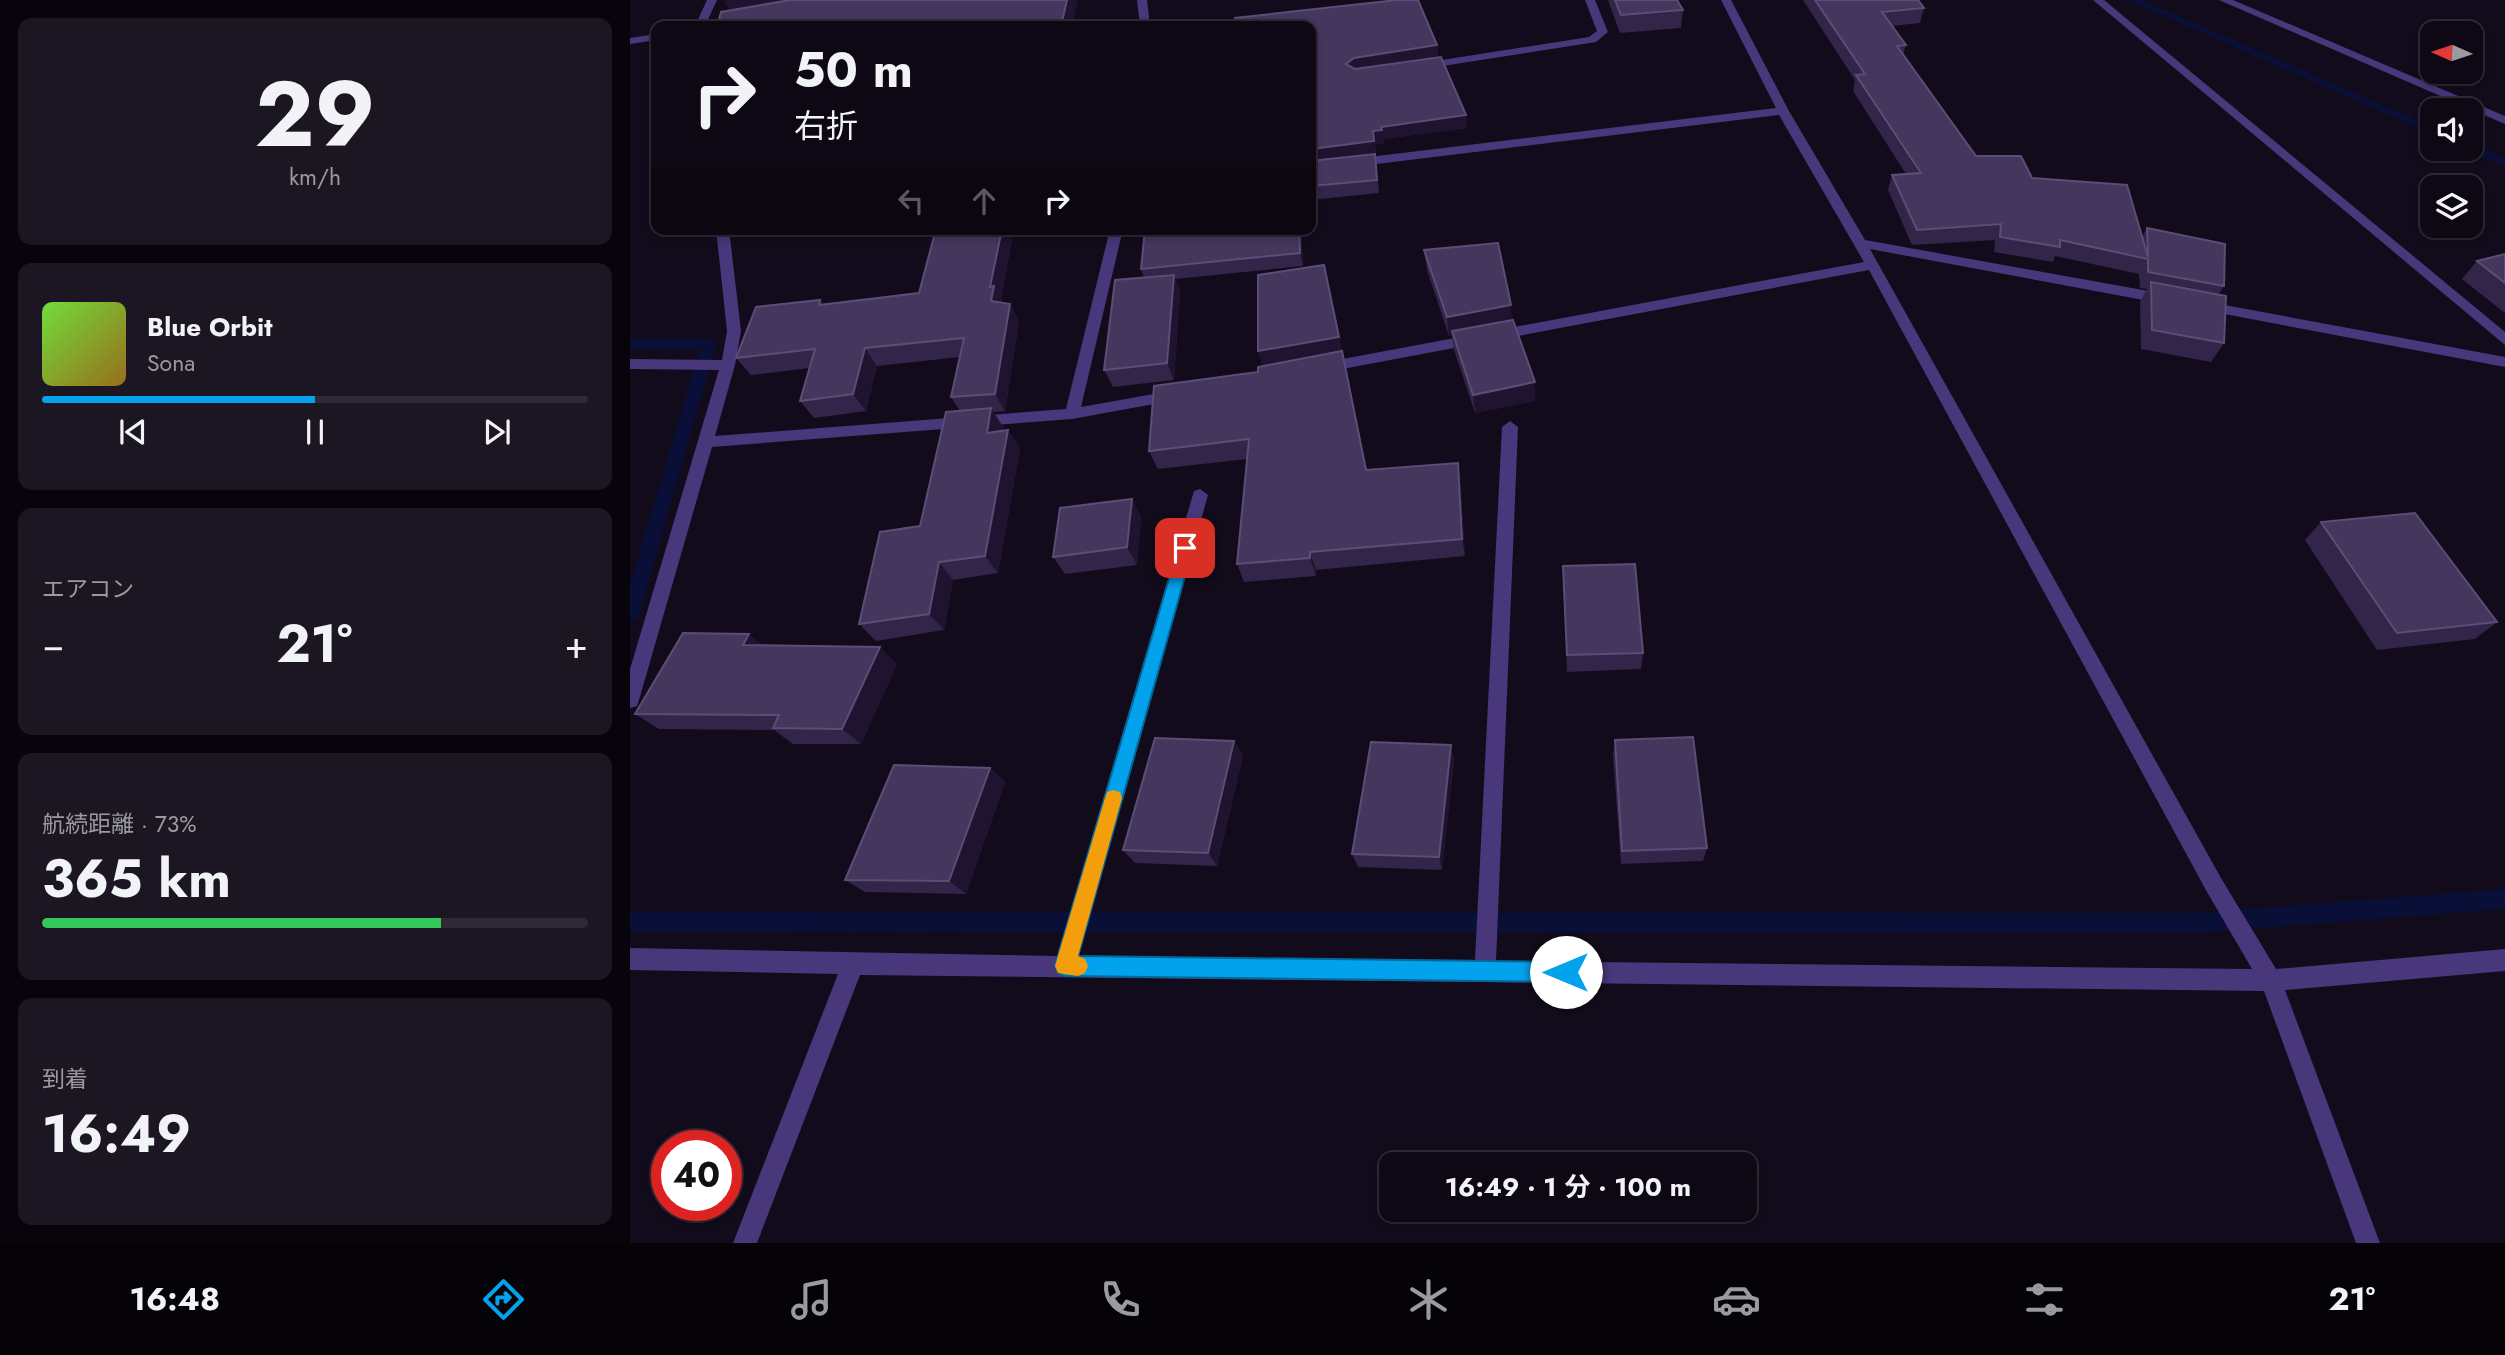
<!DOCTYPE html>
<html lang="ja">
<meta charset="utf-8">
<style>
:root{--surface:#0e0814;--page:#1c1622;--text:#f1f3f6;--muted:#9b9aa0;--line:#2e2934;--accent:#03a2ed}
body{margin:0;font-family:Jost,"Noto Sans JP",sans-serif;background:var(--page);color:var(--text);height:100vh;display:flex;flex-direction:column;font-size:26px;white-space:nowrap}
*{box-sizing:border-box;margin:0}
p{font-size:23px;color:var(--muted)}
.icon{flex:none;width:38px;height:38px;fill:none;stroke:currentColor;stroke-width:2;stroke-linecap:round;stroke-linejoin:round}
.map{position:relative;flex:1;overflow:hidden}
.side{display:flex;flex-direction:column;gap:18px;padding:18px;background:#08040b;width:630px}
.side>*{flex:none}
.hud{position:absolute;left:21px;top:21px;width:665px;height:214px;border-radius:14px;box-shadow:0 4px 10px #0003,0 0 0 2px var(--line);background:#0e0814;color:var(--text);overflow:hidden}
.needle{width:46px;rotate:273deg}
.buttons{position:absolute;left:1790px;top:21px;display:grid;gap:14px}
.buttons a{display:grid;place-items:center;width:63px;height:63px;border-radius:14px;background:var(--surface);box-shadow:0 4px 10px #0003,0 0 0 2px var(--line);font-size:35px}
.speed{position:absolute;left:21px;top:1130px;display:flex;gap:14px;font-size:35px;font-weight:700;text-align:center}
.speed>*{display:grid;place-content:center;width:91px;height:91px;border-radius:50%;background:var(--surface);box-shadow:0 4px 10px #0003,0 0 0 2px var(--line);line-height:1}
.speed .limit{border:10px solid #d22;background:#fff;color:#111}
.pin{position:absolute;display:grid;place-items:center;width:60px;height:60px;color:#fff;margin:-30px;border-radius:14px;box-shadow:0 4px 10px #0006}
.me{position:absolute;width:77px;margin:-38px;rotate:270deg;stroke-linejoin:round;filter:drop-shadow(0 0 5px #0008)}
.turn{display:flex;align-items:center;gap:24px;height:147px;padding:0 28px;font-size:32px}
.turn .icon{width:91px;height:91px;stroke-width:2.5}
.turn b{display:block;font-size:49px;line-height:60px}
.lanes{display:flex;align-items:center;height:66px;padding:0 28px;background:#0003;justify-content:center;gap:35px;direction:ltr}
.lanes .off{opacity:.35}
.big{font-size:52px;font-weight:700;line-height:1.1}
.side .card{flex:1;display:flex;flex-direction:column;justify-content:center;gap:10px;min-width:0;padding:0 24px;border-radius:14px;background:var(--page)}
.side .dial{align-items:center;gap:0}
.dial b{font-size:91px;line-height:1}
.song{display:flex;align-items:center;gap:21px}
.cover{width:84px;height:84px;border-radius:10px;background:linear-gradient(135deg,hsl(100 70% 55%),hsl(40 70% 35%))}
.played{height:7px;border-radius:4px;background:linear-gradient(90deg,var(--accent) 50%,var(--line) 50%)}
.keys{display:flex;justify-content:space-around;direction:ltr}
.heat{display:flex;justify-content:space-between;align-items:center;font-size:38px;direction:ltr}
.charge{height:10px;border-radius:5px;background:linear-gradient(90deg,#34c759 73%,var(--line) 0)}
.trip{position:absolute;left:749px;top:1152px;width:378px;height:70px;border-radius:14px;background:var(--surface);box-shadow:0 4px 10px #0003,0 0 0 2px var(--line);font-weight:700;line-height:70px;text-align:center}
.tabs{display:flex;height:112px;justify-content:space-around;align-items:center;background:#060308;color:var(--muted)}
.tabs .icon{width:49px;height:49px}
.tabs .current{color:var(--accent)}
.tabs b{font-size:32px;color:var(--text)}
main{display:flex;flex:1;min-height:0}
.map>svg:first-child{display:block}
.lines{fill:none;stroke-linecap:round;stroke-linejoin:round}
.stream{fill:#090f37;fill-rule:evenodd}
.minor{fill:#48377a;fill-rule:evenodd}
.wall{fill:#33244a}
.shaded-wall{fill:#1f132f}
.building{fill:#45365d;stroke:#5c4c76;stroke-width:2}
.route{fill:#03a2ed;stroke:#02699a;stroke-width:2}
.slow{fill:#f59e0b}
</style>
<main>
<section class="side">
<div class="card dial"><b>29</b><p>km/h</p></div>
<div class="card">
<div class="song"><i class="cover"></i><div><b>Blue Orbit</b><p>Sona</p></div></div>
<div class="played"></div>
<div class="keys"><svg class="icon" aria-label="previous" viewBox="0 0 24 24"><path d="M18 5L8 12l10 7zM5 5v14"/></svg><svg class="icon" aria-label="pause" viewBox="0 0 24 24"><path d="M8 5v14M16 5v14"/></svg><svg class="icon" aria-label="next" viewBox="0 0 24 24"><path d="M6 5l10 7-10 7zM19 5v14"/></svg></div>
</div>
<div class="card"><p>エアコン</p>
<div class="heat"><a>−</a><b class="big">21°</b><a>+</a></div>
</div>
<div class="card"><p>航続距離 · 73%</p><b class="big">365 km</b><div class="charge"></div></div>
<div class="card"><p>到着</p><b class="big">16:49</b></div>
</section>
<div class="map">
<svg width="1875" height="1243" viewBox="0 0 1875 1243">
<rect width="100%" height="100%" fill="#120b1b"/>
<g class="lines">
<g class="stream">
<polygon points="1498,0 1512,0 1802,127 1802,134"/>
<polygon points="1841,144 1875,158 1875,167 1837,151 1835,149 1841,149"/>
<polygon points="0,339 79,339 86,344 9,614 6,619 0,621 0,585 70,349 0,349"/>
<polygon points="1875,889 1875,909 1568,933 0,932 0,912 1568,913"/>
</g>
<g class="minor">
<polygon points="77,0 87,0 75,26 65,26"/>
<polygon points="507,0 517,0 520,26 510,26"/>
<polygon points="955,0 965,0 978,32 966,42 793,69 787,66 793,63 959,37 967,31"/>
<polygon points="1091,0 1101,0 1159,111 1235,240 1535,294 1542,299 1535,304 1240,249 1591,878 1646,969 1875,949 1875,971 1655,990 1750,1243 1726,1243 1634,991 230,975 127,1243 103,1243 208,974 0,970 0,948 427,956 564,491 570,489 578,495 449,956 845,960 872,427 880,421 888,427 866,961 1622,969 1577,892 1239,270 691,373 684,368 691,363 1234,262 1149,115 681,172 681,164 1146,108"/>
<polygon points="1463,0 1474,0 1875,332 1875,345"/>
<polygon points="1589,0 1603,0 1875,116 1875,124"/>
<polygon points="26,34 26,40 0,44 0,38"/>
<polygon points="86,229 99,229 111,331 105,365 85,436 436,409 480,229 493,229 451,407 546,390 553,395 546,400 442,419 82,447 9,700 7,706 0,708 0,669 89,370 0,369 0,359 92,360 97,331"/>
<polygon points="1573,301 1875,357 1875,367 1568,309 1566,306"/>
</g>
</g>
<g class="wall">
<polygon points="978,0 1047,0 1053,10 1051,28 990,33"/>
<polygon points="1173,0 1288,0 1294,8 1290,23 1262,26 1276,45 1273,55 1346,156 1402,178 1512,237 1517,228 1594,286 1588,295 1594,343 1581,362 1511,349 1510,302 1517,289 1510,288 1509,274 1425,256 1423,262 1364,252 1365,240 1282,245 1258,190 1262,175 1276,174 1223,91 1225,80"/>
<polygon points="681,26 807,45 808,57 837,128 753,139 754,143 745,144 746,154 735,155 747,167 749,193 681,200"/>
<polygon points="306,229 384,229 371,299 373,303 380,304 389,322 375,411 363,412 373,427 372,431 378,430 390,449 368,573 323,580 314,630 246,641 229,624 290,526 330,411 321,397 330,357 247,366 236,411 184,418 170,401 180,368 121,375 106,358 190,300 193,304 289,293"/>
<polygon points="671,229 673,266 545,279 550,292 544,380 483,387 474,370 514,278 511,269"/>
<polygon points="794,250 881,305 881,320 905,382 905,401 845,413 824,350 822,336 819,336 797,270"/>
<polygon points="1875,254 1875,313 1832,279 1847,261"/>
<polygon points="698,285 737,470 828,463 830,481 835,556 686,570 686,576 614,582 607,564 617,459 528,469 519,451 628,372 633,366 628,351"/>
<polygon points="502,499 511,517 507,565 435,574 423,557"/>
<polygon points="1691,522 1867,622 1845,639 1747,650 1675,540"/>
<polygon points="933,566 1013,653 1011,669 937,672"/>
<polygon points="133,646 267,664 231,744 163,744 144,730 29,729 5,714"/>
<polygon points="985,740 1077,848 1073,861 991,864 983,755"/>
<polygon points="604,741 613,756 587,866 505,863 493,850"/>
<polygon points="821,745 824,760 812,870 728,867 722,854"/>
<polygon points="360,768 375,782 336,894 235,892 215,880"/>
</g>
<g class="shaded-wall">
<polygon points="100,0 214,0 105,18 94,1"/>
<polygon points="437,0 448,0 442,26 431,26"/>
<polygon points="807,45 808,58 727,70 716,64 724,58"/>
<polygon points="836,115 837,128 753,139 754,143 745,144 746,154 681,162 681,149 743,131 751,127"/>
<polygon points="745,154 747,167 749,193 747,180"/>
<polygon points="372,229 384,229 371,299 373,304 361,301 360,287"/>
<polygon points="669,229 671,229 673,266 670,253"/>
<polygon points="544,275 550,292 544,380 537,363"/>
<polygon points="698,285 713,356 634,370 628,351"/>
<polygon points="380,304 389,322 375,411 365,394"/>
<polygon points="881,305 882,325 822,331 822,336 819,336 817,317"/>
<polygon points="235,348 247,366 236,411 223,394"/>
<polygon points="905,382 905,401 845,413 843,395"/>
<polygon points="361,408 373,427 369,452 357,433"/>
<polygon points="378,430 390,449 368,573 355,556"/>
<polygon points="828,463 830,481 835,556 832,539"/>
<polygon points="502,499 511,517 507,565 497,547"/>
<polygon points="680,552 686,570 686,576 680,558"/>
<polygon points="309,562 323,580 314,630 299,614"/>
<polygon points="119,634 139,650 113,645"/>
<polygon points="250,647 267,664 231,744 212,729"/>
<polygon points="604,741 613,756 587,866 578,853"/>
<polygon points="821,745 824,760 812,870 809,857"/>
<polygon points="360,768 375,782 336,894 319,881"/>
</g>
<g class="building">
<polygon points="160,0 437,0 431,26 80,26 80,24 88,23 91,12"/>
<polygon points="767,0 788,0 807,45 724,58 716,64 725,69 811,57 836,115 751,127 752,130 743,131 744,141 681,149 681,26 606,26 605,18"/>
<polygon points="985,0 1047,0 1053,10 991,15"/>
<polygon points="1185,0 1288,0 1294,8 1252,12 1276,45 1267,46 1346,156 1391,156 1402,178 1497,185 1518,257 1517,228 1595,244 1594,286 1518,272 1518,259 1430,240 1430,247 1370,237 1371,224 1287,230 1262,175 1291,173 1226,75 1235,74"/>
<polygon points="745,154 747,180 681,186 681,161"/>
<polygon points="306,229 372,229 360,287 364,286 361,301 380,304 365,394 321,397 334,338 235,348 223,394 170,401 185,349 106,358 126,307 190,300 189,305 289,293"/>
<polygon points="515,229 669,229 670,253 511,269"/>
<polygon points="868,243 881,305 817,317 794,250"/>
<polygon points="1875,254 1875,283 1847,261"/>
<polygon points="694,265 709,337 628,351 628,275"/>
<polygon points="544,275 537,363 474,370 485,280"/>
<polygon points="1521,282 1596,296 1594,343 1522,330"/>
<polygon points="883,320 905,382 843,395 822,331"/>
<polygon points="712,351 736,470 828,463 832,539 680,552 680,558 607,564 619,439 519,451 524,386 628,372 628,367"/>
<polygon points="361,408 357,433 378,430 355,556 309,562 299,614 229,624 250,532 290,526 316,412"/>
<polygon points="502,499 497,547 423,557 430,508"/>
<polygon points="1785,513 1867,622 1767,633 1691,522"/>
<polygon points="1005,564 1013,653 937,655 933,566"/>
<polygon points="53,633 119,634 113,645 250,647 212,729 143,728 149,715 5,714"/>
<polygon points="1063,737 1077,848 992,851 985,740"/>
<polygon points="525,738 604,741 578,853 493,850"/>
<polygon points="741,742 821,745 809,857 722,854"/>
<polygon points="264,765 360,768 319,881 215,880"/>
</g>
<polygon class="route" points="555,542 563,548 448,956 936,962 943,965 946,972 943,979 936,982 435,976 428,973 425,966 548,548"/>
<polygon class="slow" points="483,790 490,792 492,798 448,956 455,959 458,966 455,973 448,976 428,973 425,966 475,798 477,792"/>
</svg>
<div class="buttons">
<a><svg class="needle" viewBox="-14 -14 28 28"><path d="M0-13l5 13h-10z" fill="#e53935"/><path d="M0 13l5-13h-10z" fill="#9b9aa0"/></svg></a>
<a><svg class="icon" aria-label="sound" viewBox="0 0 24 24"><path d="M4 9h4l5-4v14l-5-4H4zM17 9q2 3 0 6"/></svg></a>
<a><svg class="icon" aria-label="layers" viewBox="0 0 24 24"><path d="M12 4l9 5-9 5-9-5zM3 14l9 5 9-5"/></svg></a>
</div>
<div class="speed"><div class="limit">40</div></div>
<div class="pin" style="left:555px;top:548px;background:#d93025"><svg class="icon" aria-label="arrive" viewBox="0 0 24 24"><path d="M6 21V4h12l-3 4 3 4H6"/></svg></div>
<svg class="me" style="left:936px;top:972px" viewBox="-20 -20 40 40"><circle r="19" fill="#fff"/><path d="M0-13L10 11 0 6-10 11z" fill="#03a2ed"/></svg>
<div class="trip">16:49 · 1 分 · 100 m</div>
<div class="hud">
<div class="turn"><svg class="icon" aria-label="right" viewBox="0 0 24 24"><path d="M7 20v-9h11M14 6l5 5-5 5"/></svg><div><b>50 m</b>右折</div></div>
<div class="lanes"><svg class="icon off" aria-label="left" viewBox="0 0 24 24"><path d="M17 20v-9H6M10 6l-5 5 5 5"/></svg><svg class="icon off" aria-label="ahead" viewBox="0 0 24 24"><path d="M12 20V5M6 11l6-6 6 6"/></svg><svg class="icon" aria-label="right" viewBox="0 0 24 24"><path d="M7 20v-9h11M14 6l5 5-5 5"/></svg></div>
</div>
</div>
</main>
<nav class="tabs">
<b>16:48</b>
<svg class="icon current" aria-label="directions" viewBox="0 0 24 24"><path d="M12 3l9 9-9 9-9-9zM9 14v-3h6M13 9l2 2-2 2"/></svg>
<svg class="icon" aria-label="music" viewBox="0 0 24 24"><path d="M9 18V5l10-2v13"/><circle cx="6" cy="18" r="3"/><circle cx="16" cy="16" r="3"/></svg>
<svg class="icon" aria-label="phone" viewBox="0 0 24 24"><path d="M5 4h4l2 5-3 2q2 4 5 5l2-3 5 2v4C11 20 4 13 5 4z"/></svg>
<svg class="icon" aria-label="climate" viewBox="0 0 24 24"><path d="M12 3v18M4 7l16 10M4 17L20 7"/></svg>
<svg class="icon" aria-label="car" viewBox="0 0 24 24"><path d="M5 17H2v-5l4-1 3-4h7l3 4 3 1v5h-3M9 17h6M6 11h13"/><circle cx="7" cy="17" r="2"/><circle cx="17" cy="17" r="2"/></svg>
<svg class="icon" aria-label="filters" viewBox="0 0 24 24"><path d="M4 7h16M4 17h16"/><circle cx="9" cy="7" r="2"/><circle cx="15" cy="17" r="2"/></svg>
<b>21°</b>
</nav>
